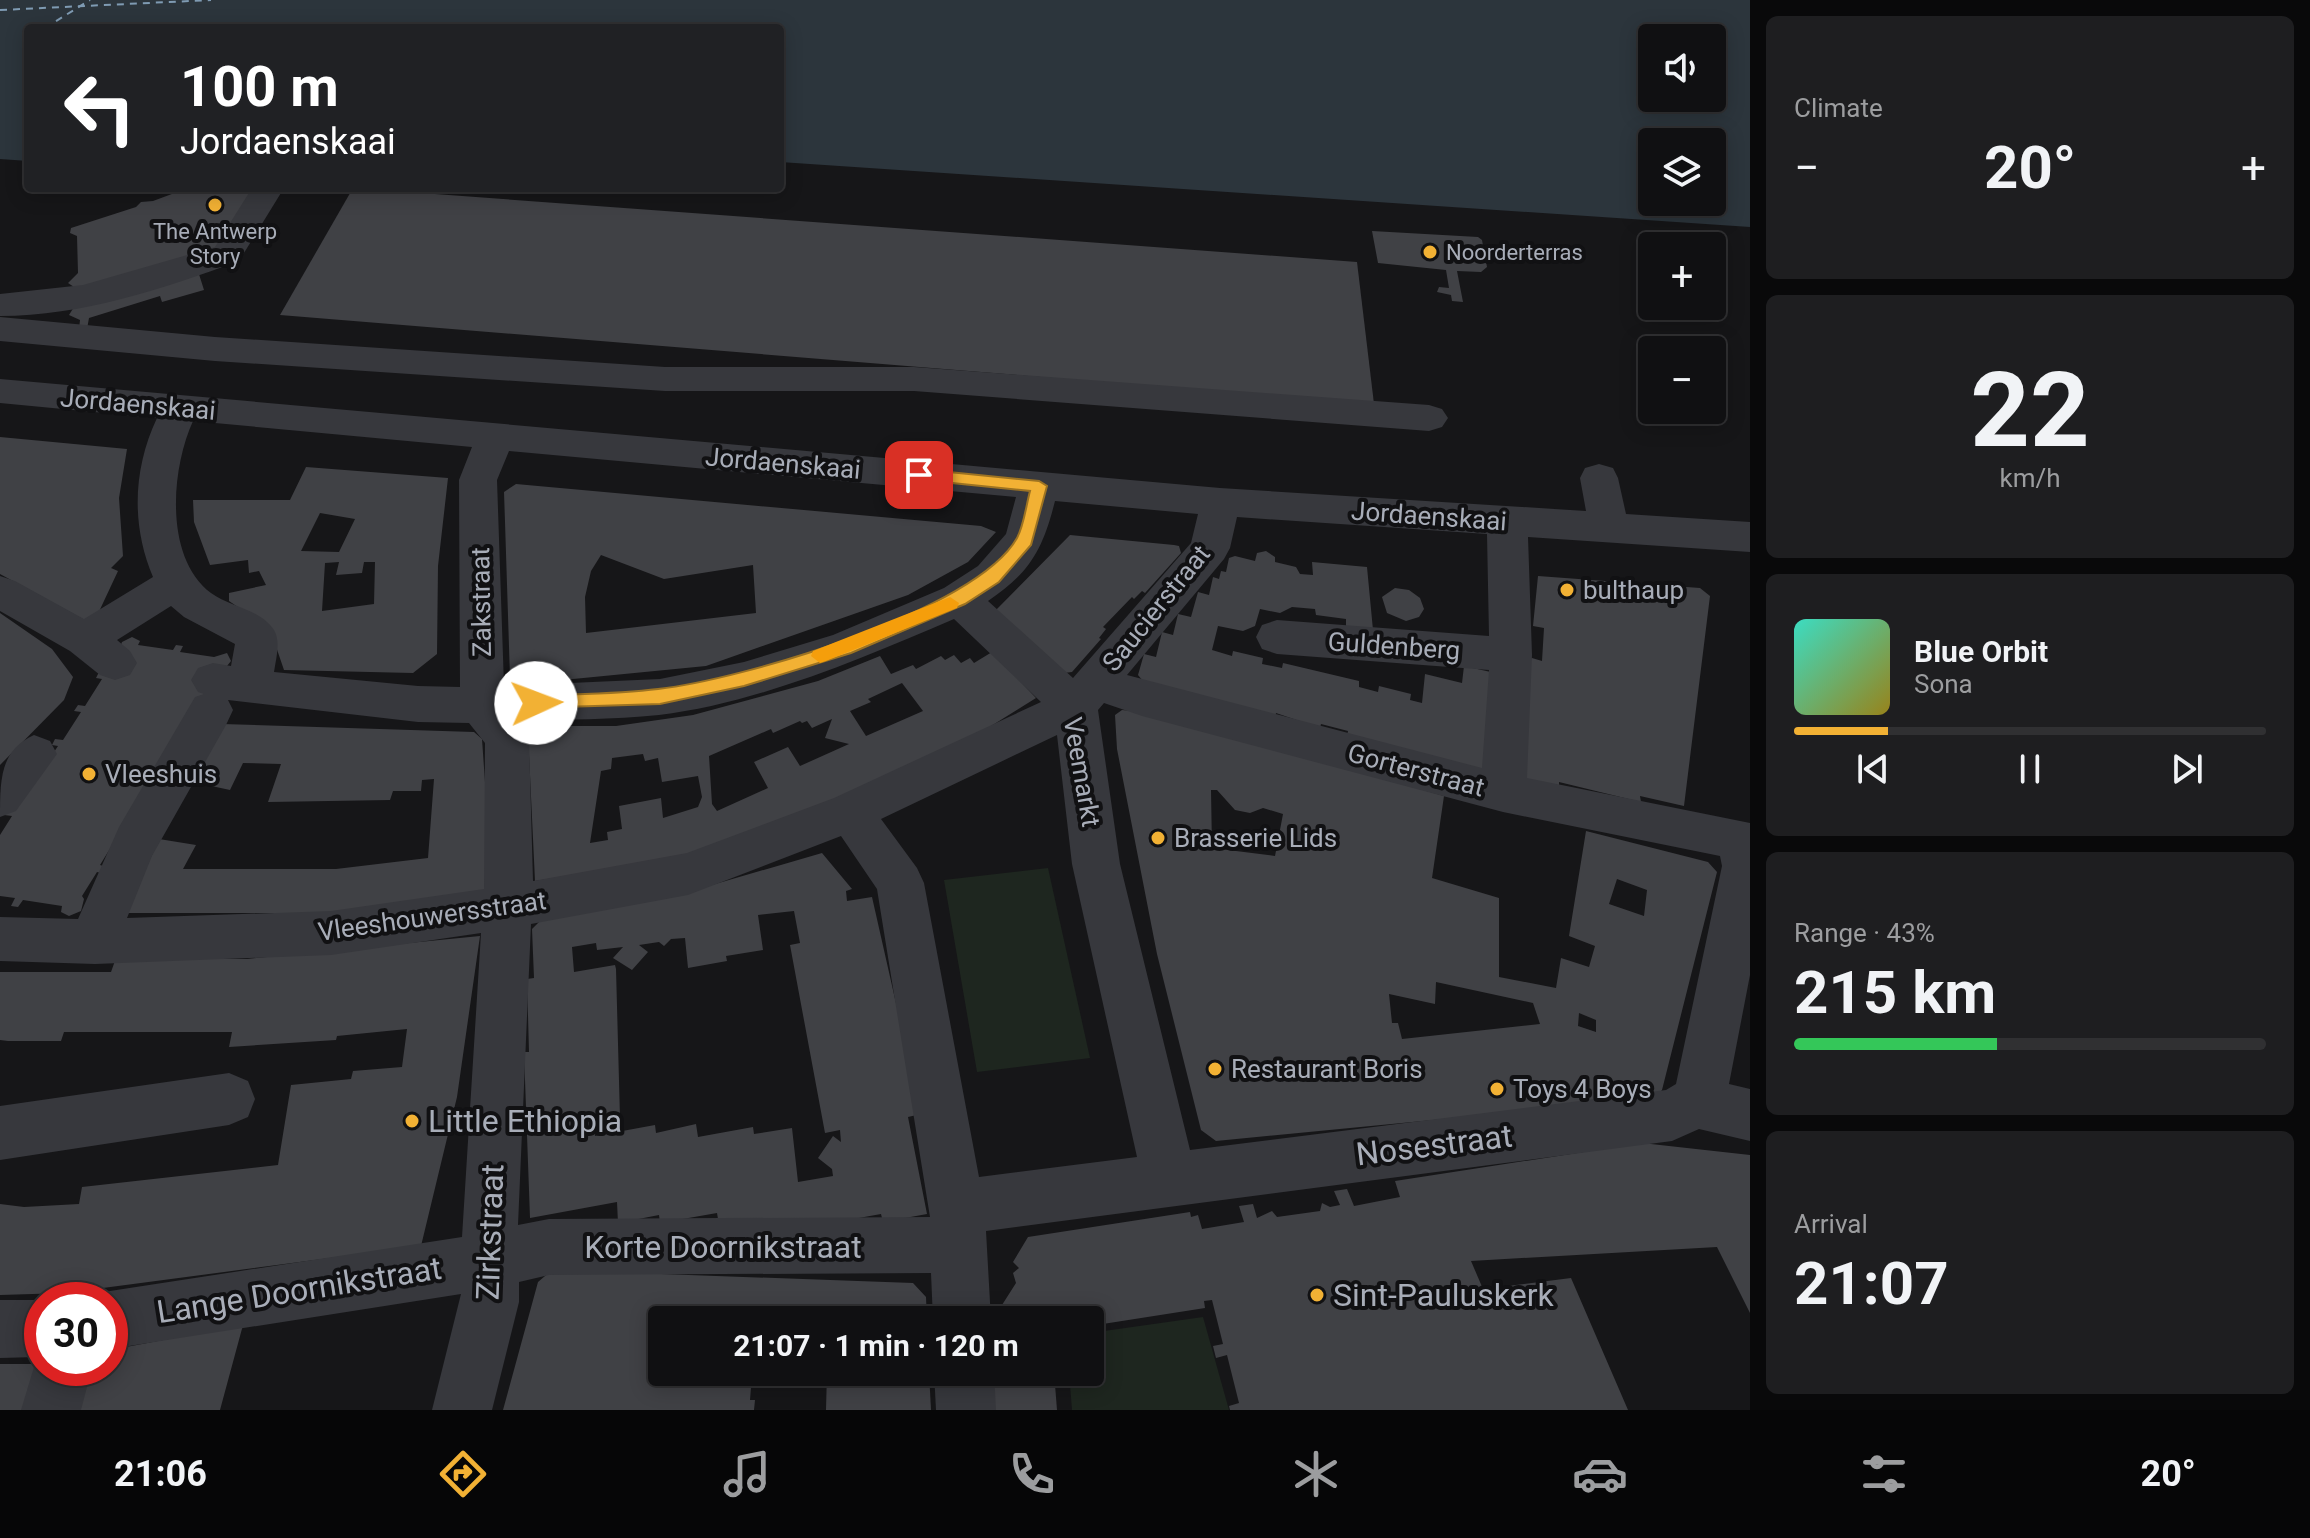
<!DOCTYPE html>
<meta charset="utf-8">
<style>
:root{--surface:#101012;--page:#1e1e20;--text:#f1f3f6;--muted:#9c9d9f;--line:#303032;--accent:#f2b134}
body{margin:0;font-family:Roboto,sans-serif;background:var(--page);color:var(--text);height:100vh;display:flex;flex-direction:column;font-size:30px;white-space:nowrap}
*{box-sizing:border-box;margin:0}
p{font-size:26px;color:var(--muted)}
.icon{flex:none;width:44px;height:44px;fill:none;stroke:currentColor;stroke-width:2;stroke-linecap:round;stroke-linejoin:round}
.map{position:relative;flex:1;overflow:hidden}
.details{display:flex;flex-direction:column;gap:16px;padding:16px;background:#09090a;width:560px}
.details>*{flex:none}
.banner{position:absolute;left:24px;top:24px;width:760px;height:168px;border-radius:8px;box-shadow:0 4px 20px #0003,0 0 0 2px var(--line);background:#202124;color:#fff;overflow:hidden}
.buttons{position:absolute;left:1638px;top:24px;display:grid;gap:16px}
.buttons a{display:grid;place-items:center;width:88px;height:88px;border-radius:8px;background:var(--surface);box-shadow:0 4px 20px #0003,0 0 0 2px var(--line);font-size:40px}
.speed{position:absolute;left:24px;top:1282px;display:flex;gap:16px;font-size:40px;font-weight:700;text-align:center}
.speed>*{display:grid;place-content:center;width:104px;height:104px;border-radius:50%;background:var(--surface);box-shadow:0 4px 20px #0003,0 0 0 2px var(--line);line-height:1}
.speed .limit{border:12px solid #d22;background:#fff;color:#111}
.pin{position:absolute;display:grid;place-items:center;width:68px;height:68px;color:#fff;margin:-34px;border-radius:16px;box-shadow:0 4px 12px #0006}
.me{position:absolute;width:88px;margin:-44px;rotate:88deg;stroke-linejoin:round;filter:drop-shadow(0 0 6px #0008)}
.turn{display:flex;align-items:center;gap:28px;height:168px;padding:0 24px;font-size:36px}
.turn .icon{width:104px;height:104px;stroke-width:2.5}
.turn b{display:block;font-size:56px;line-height:68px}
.big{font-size:60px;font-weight:700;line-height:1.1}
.details .tile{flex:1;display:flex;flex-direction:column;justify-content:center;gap:12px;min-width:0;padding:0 28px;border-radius:12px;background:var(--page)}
.details .dial{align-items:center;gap:0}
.dial b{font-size:104px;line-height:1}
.song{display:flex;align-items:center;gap:24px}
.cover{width:96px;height:96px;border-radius:12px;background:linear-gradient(135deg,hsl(170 70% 55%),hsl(50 70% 35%))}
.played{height:8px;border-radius:4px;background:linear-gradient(90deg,var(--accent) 20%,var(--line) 20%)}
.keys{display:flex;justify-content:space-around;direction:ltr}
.heat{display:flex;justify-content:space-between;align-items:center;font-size:44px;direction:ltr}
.charge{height:12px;border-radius:6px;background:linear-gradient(90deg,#34c759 43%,var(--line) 0)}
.trip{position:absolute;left:648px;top:1306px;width:456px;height:80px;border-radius:8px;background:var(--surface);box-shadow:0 4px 20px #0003,0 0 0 2px var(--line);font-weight:700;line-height:80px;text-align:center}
.dock{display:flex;height:128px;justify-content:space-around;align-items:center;background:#060607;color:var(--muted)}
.dock .icon{width:56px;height:56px}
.dock .selected{color:var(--accent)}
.dock b{font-size:36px;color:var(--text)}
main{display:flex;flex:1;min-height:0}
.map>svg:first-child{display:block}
.green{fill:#1e261f}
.water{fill:#2c353c;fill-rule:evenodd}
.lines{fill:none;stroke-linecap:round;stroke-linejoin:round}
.ferry{stroke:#7f9bb3;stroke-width:2;stroke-dasharray:7 6;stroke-linecap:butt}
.building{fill:#404145;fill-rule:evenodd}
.minor{fill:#37383d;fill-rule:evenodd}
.route{fill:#f2b134;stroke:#9d7322;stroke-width:2}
.slow{fill:#f59e0b}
.poi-dot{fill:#f2b134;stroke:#111113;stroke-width:3}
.labels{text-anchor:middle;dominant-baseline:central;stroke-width:8;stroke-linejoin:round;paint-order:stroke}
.far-poi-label{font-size:22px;fill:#a8adb8;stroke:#111113}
.street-label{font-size:26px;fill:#a8adb8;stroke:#111113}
.poi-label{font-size:26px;fill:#a8adb8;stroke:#111113;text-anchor:start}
.near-poi-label{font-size:32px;fill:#a8adb8;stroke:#111113;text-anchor:start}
.near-street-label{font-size:32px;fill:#a8adb8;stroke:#111113}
</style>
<main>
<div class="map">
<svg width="1750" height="1410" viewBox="0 0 1750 1410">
<rect width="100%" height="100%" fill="#161618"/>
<g class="green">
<polygon points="1048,868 1090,1058 977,1072 944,880"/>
<polygon points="1203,1317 1229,1410 1072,1410 1069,1372 1090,1372 1090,1333"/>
</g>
<path class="water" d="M0,0H1750V227L780,162V28H28V161L0,159ZM1652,38H1712V98H1652ZM1652,142H1712V202H1652Z"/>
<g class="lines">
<g class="ferry">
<polyline points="0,10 211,0"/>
<polyline points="45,28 90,0"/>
<polyline points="25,40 28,38"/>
</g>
</g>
<g class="building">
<polygon points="188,188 282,188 198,271 204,290 162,302 160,296 89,318 87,329 79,329 80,320 69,315 74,307 74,287 68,283 78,273 77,236 70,233 71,228 136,207 141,202 153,201"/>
<polygon points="353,188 1357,262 1374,404 280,315"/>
<polygon points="1372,231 1478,237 1482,240 1487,267 1481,272 1457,271 1463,302 1452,301 1451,295 1437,292 1439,287 1449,288 1446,270 1378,263"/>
<polygon points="0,437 127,449 119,498 123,556 111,568 118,571 96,618 88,622 0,574"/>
<path d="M306,467L448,478L438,566L437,654L413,673L284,670L270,629L229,601V593L266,585L259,571L249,573L248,560L210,565L194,522L193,500H290ZM320,513L355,519L339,552L301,551ZM339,562L336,575L362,573L364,562H375L374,604L322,611L325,563Z"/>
<path d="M516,484L981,526L996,532L968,562L908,595L706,666L522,684L510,678L505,522L504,492ZM601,555L664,579L753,565L756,613L586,633L585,597L591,571Z"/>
<polygon points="1070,535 1174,545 1179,546 1181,553 1145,593 1142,591 1134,599 1132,597 1103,627 1106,629 1099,638 1101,639 1072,672 1064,673 995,611"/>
<polygon points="1266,551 1275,557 1275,562 1296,567 1300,574 1313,575 1312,562 1367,567 1373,630 1346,627 1346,619 1316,615 1315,609 1292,607 1280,613 1260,609 1255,626 1243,631 1218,626 1212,650 1232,656 1233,651 1263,658 1262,664 1282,668 1283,663 1359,681 1359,687 1378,692 1379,686 1411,694 1410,700 1422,703 1425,674 1462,683 1464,666 1504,675 1532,658 1542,661 1544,628 1533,626 1538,576 1700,588 1710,596 1684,806 1640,796 1641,802 1559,782 1559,788 1347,736 1348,731 1321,724 1320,728 1276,713 1275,718 1147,686 1138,675 1144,654 1156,657 1162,632 1173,635 1178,614 1191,617 1198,592 1209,595 1213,577 1219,579 1221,571 1226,572 1229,558 1235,556 1255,561 1257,553"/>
<polygon points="1395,588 1409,590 1420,598 1424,609 1419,617 1406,621 1387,613 1382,597"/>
<polygon points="0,613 52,649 73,677 64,700 0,765"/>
<polygon points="132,637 140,641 138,645 173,650 176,645 183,646 180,652 214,657 227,653 231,661 206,692 100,865 109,868 105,874 97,872 82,896 84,899 81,911 69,916 61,912 62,906 23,900 18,907 11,906 15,898 0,896 0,835 12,816 4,815 44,767 58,746 52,745 55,739 63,740 81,712 74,711 78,705 85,706 102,679 96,678 99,672 119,650 122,642"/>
<path d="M992,652L1036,698L975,736L716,852L535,881L528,733L536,726H616L693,715L818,681L880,656L891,674L913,665L916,669L941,656L945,660L954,655L961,663L970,658L974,663ZM902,683L923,711L866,736L850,711L871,702L868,699ZM832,719L825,738L849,744L800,766L788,747L754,762L768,788L717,811L712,804L709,756L771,729L773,733L800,721L802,723L807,721L812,728ZM643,754L645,761L658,758L662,782L698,776L702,797L698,807L663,818L661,798L619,806L622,829L607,832L608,840L590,843L601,771L611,769L612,758Z"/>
<path d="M1122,710L1154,713L1444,796L1432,878L1499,898V977L1556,988L1561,958L1589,967L1595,946L1569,936L1586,831L1708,862L1717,872L1662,1090L1657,1095L1577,1106L1216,1141L1201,1130L1157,954L1117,749L1115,715ZM1211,790H1217L1235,810L1250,813L1263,808L1283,814L1275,856L1212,848ZM1617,879L1647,890L1644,916L1609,904ZM1436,982L1533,1003L1540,1024L1402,1039L1398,1023H1392L1389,994L1435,1004ZM1579,1013L1596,1020V1032L1578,1026Z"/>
<polygon points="222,724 474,732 482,739 488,825 484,895 330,913 126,913 159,839 196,845 183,869 336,869 428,858 434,779 422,780 421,791 393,791 390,800 268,802 281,764 243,763 230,790 193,782"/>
<path d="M822,853L852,889L846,891L847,901L872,897L921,1114L908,1117L927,1214L883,1222L881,1214L803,1228L719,1225L717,1213L660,1223L659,1215L618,1223L617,1202L530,1218L524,1052H529L527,979L534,978L532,929L543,918L681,894ZM794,911L800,943L790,945L825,1133L840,1130L841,1142L833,1136L818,1158L832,1169L833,1176L798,1182L792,1128L754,1134L753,1127L698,1137L696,1124L656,1133L655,1125L595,1136L594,1122L620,1118L616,969L615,965L574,972L572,947L596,943L597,950L623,947L613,958L632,970L648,952L639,945L659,942L664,946L671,939L685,938L688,968L727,961L726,956L763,950L758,915Z"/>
<polygon points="480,936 457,1097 421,1246 65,1293 0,1295 0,1204 24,1207 79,1204 82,1187 278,1165 291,1085 351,1079 353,1071 402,1067 407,1029 337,1036 336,1040 229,1047 232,1032 64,1032 61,1041 8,1041 0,1040 0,972 111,972 116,958 247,959"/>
<polygon points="1642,1143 1750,1155 1750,1313 1717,1247 1471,1261 1483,1289 1571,1278 1628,1410 1230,1410 1229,1406 1239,1403 1227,1355 1216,1358 1213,1346 1223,1344 1212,1300 1204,1301 1205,1308 1090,1326 1090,1320 987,1320 991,1305 1002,1305 1016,1283 1013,1273 1019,1268 1013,1262 1028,1237 1190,1212 1191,1217 1198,1215 1202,1229 1244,1222 1239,1206 1253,1204 1257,1218 1272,1211 1277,1217 1320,1211 1322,1203 1330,1207 1340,1205 1334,1191 1347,1189 1354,1206 1400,1197 1395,1181"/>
<polygon points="552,1270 913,1283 926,1297 927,1320 662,1320 662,1372 792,1372 772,1382 760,1374 752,1375 750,1400 755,1400 754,1410 503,1410 538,1282"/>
<polygon points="243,1325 220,1410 65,1410 77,1368 110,1368 110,1350"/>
<polygon points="0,1364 42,1364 42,1368 47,1368 31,1410 0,1410"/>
<polygon points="827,1372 929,1372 931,1410 826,1410"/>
<polygon points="990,1372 1054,1372 1057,1410 993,1410"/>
</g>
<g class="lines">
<g class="minor">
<path d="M252,188H284L239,261C162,289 82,316 0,316V294L83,285L215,247Z"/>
<polygon points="0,317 215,337 665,367 914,367 1429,405 1442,409 1448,418 1442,427 1429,431 914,391 665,391 215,361 0,341"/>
<path d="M0,379L1220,488L1586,511L1580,478L1585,468L1599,464L1613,468L1618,478L1626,514L1750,522V552L1528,537L1532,655L1527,778L1750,823V975L1729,1084L1750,1089V1141L1699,1129L1672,1141L986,1231L991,1320H933L931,1273L549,1275L519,1282V1302L492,1410H432L461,1294L110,1349V1300H89L110,1291L462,1237L481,933L331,955L95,964L0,961V917L78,919L119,827L195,697L204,694L198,692L191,680L198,668L213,663L231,666L235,644L184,617L171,606L117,640L130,651L137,663L130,675L115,680L100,675L70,651L0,611V576L15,581L84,619L153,577C131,525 133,469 157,418L0,403ZM193,421L472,447L459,480L460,687L418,686L274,672C276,658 281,642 274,630C260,609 230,607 211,593C164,558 171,469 193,421ZM509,451L1016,497L1006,534L978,566L944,588L833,635L744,662L660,679L504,686L497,480ZM1055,501L1198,514L1191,543L1073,678L988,601C1030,573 1043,549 1055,501ZM1237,517L1487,534L1489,636L1277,620L1262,625L1256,637L1262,649L1277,654L1489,670L1482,768L1127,675L1224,559L1230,548ZM954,619L1041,702L834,798L687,853L533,881L529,739L519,721C565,719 613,720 659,715C758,703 863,658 954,619ZM228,700L418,722L469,723L485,743L484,889L331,911L127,918L152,856L226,725L233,710ZM1104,703L1142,716L1503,812L1720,856L1722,866L1676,1084L1666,1090L1190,1150L1120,864L1098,710ZM1057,735L1072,864L1137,1157L979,1177L924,883L917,868L881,819ZM841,836L877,889L930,1217L549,1219L518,1225L531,924L688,895Z"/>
<path d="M34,735L50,741L57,754L16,811L0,817C0,780 0,750 34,735Z"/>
<polygon points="229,1073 248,1081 255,1099 248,1117 229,1125 0,1160 0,1106"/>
<polygon points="0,1300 45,1300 42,1300 42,1368 92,1368 81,1410 21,1410 37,1357 0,1358"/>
<polygon points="934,1372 994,1372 996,1410 936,1410"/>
</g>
</g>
<path class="route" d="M919,469L1039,481L1047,486L1031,545L999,582L965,604L851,653L744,686L660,704L530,708L527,703L536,696C577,694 618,694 658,689C740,680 976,611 1017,538C1024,525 1026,506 1030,491L913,479V471Z"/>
<polygon class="slow" points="950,597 959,603 957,608 826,661 820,663 811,656 813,651"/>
<g class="poi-dot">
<circle cx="215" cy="205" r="8"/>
<circle cx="1430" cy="252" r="8"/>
<circle cx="1567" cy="590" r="8"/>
<circle cx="89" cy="774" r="8"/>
<circle cx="1158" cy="838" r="8"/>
<circle cx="1215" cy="1069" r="8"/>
<circle cx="1497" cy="1089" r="8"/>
<circle cx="412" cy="1121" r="8"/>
<circle cx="1317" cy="1295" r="8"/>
</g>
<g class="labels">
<g class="far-poi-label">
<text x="215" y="231">The Antwerp<tspan x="215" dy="25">Story</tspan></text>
<text x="1446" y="252" text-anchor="start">Noorderterras</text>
</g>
<g class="street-label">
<text transform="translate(138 404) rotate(5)">Jordaenskaai</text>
<text transform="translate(783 463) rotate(5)">Jordaenskaai</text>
<text transform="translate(1429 516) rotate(4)">Jordaenskaai</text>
<text transform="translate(481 602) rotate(-91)">Zakstraat</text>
<text transform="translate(1156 608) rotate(-51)">Saucierstraat</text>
<text transform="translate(1394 646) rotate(4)">Guldenberg</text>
<text transform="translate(1416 770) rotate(15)">Gorterstraat</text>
<text transform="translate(1082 772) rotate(80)">Veemarkt</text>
<text transform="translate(432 916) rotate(-8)">Vleeshouwersstraat</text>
</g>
<g class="poi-label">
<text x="1583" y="590">bulthaup</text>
<text x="105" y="774">Vleeshuis</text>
<text x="1174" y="838">Brasserie Lids</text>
<text x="1231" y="1069">Restaurant Boris</text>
<text x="1513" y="1089">Toys 4 Boys</text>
</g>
<g class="near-poi-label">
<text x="428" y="1121">Little Ethiopia</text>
<text x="1333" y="1295">Sint-Pauluskerk</text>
</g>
<g class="near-street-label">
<text transform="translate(1434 1145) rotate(-7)">Nosestraat</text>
<text transform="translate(490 1232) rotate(-88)">Zirkstraat</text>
<text x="723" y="1247">Korte Doornikstraat</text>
<text transform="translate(299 1290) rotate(-9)">Lange Doornikstraat</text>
</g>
</g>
</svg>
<div class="buttons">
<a><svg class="icon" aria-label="sound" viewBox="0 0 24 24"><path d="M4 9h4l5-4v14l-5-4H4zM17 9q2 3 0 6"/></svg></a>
<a><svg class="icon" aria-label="layers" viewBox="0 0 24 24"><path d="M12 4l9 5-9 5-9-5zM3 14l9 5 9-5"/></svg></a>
<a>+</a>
<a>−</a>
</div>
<div class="speed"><div class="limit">30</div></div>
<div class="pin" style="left:919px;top:475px;background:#d93025"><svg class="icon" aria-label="arrive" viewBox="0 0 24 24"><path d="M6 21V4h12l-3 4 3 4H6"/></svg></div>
<svg class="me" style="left:536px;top:703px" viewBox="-20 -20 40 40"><circle r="19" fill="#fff"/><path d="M0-13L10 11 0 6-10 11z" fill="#f2b134"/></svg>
<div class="trip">21:07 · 1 min · 120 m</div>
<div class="banner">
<div class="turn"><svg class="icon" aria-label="left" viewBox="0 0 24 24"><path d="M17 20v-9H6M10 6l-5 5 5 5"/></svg><div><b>100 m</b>Jordaenskaai</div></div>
</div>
</div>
<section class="details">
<div class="tile"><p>Climate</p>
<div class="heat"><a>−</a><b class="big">20°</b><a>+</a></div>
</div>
<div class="tile dial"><b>22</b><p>km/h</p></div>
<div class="tile">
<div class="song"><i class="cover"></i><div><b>Blue Orbit</b><p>Sona</p></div></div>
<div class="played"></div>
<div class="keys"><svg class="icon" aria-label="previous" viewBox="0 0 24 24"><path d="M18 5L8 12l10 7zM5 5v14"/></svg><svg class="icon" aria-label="pause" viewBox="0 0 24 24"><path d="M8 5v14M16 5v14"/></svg><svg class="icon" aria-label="next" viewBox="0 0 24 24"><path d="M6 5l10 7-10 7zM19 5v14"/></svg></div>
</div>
<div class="tile"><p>Range · 43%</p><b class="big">215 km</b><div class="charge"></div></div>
<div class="tile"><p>Arrival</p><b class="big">21:07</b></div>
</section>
</main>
<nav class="dock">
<b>21:06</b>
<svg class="icon selected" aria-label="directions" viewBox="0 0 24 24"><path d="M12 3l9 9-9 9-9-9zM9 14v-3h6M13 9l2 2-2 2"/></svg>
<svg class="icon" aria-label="music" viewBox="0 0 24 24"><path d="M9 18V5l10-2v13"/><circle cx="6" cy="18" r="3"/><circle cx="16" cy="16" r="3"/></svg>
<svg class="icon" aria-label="phone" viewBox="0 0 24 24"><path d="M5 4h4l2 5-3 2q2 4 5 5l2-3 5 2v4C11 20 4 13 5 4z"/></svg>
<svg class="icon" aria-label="climate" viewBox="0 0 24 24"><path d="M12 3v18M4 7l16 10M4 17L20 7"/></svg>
<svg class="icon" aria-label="car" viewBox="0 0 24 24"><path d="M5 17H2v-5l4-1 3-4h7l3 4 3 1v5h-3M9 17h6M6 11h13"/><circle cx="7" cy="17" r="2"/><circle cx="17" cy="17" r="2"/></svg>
<svg class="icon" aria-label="filters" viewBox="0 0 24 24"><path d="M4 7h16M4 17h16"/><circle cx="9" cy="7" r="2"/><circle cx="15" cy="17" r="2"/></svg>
<b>20°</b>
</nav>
